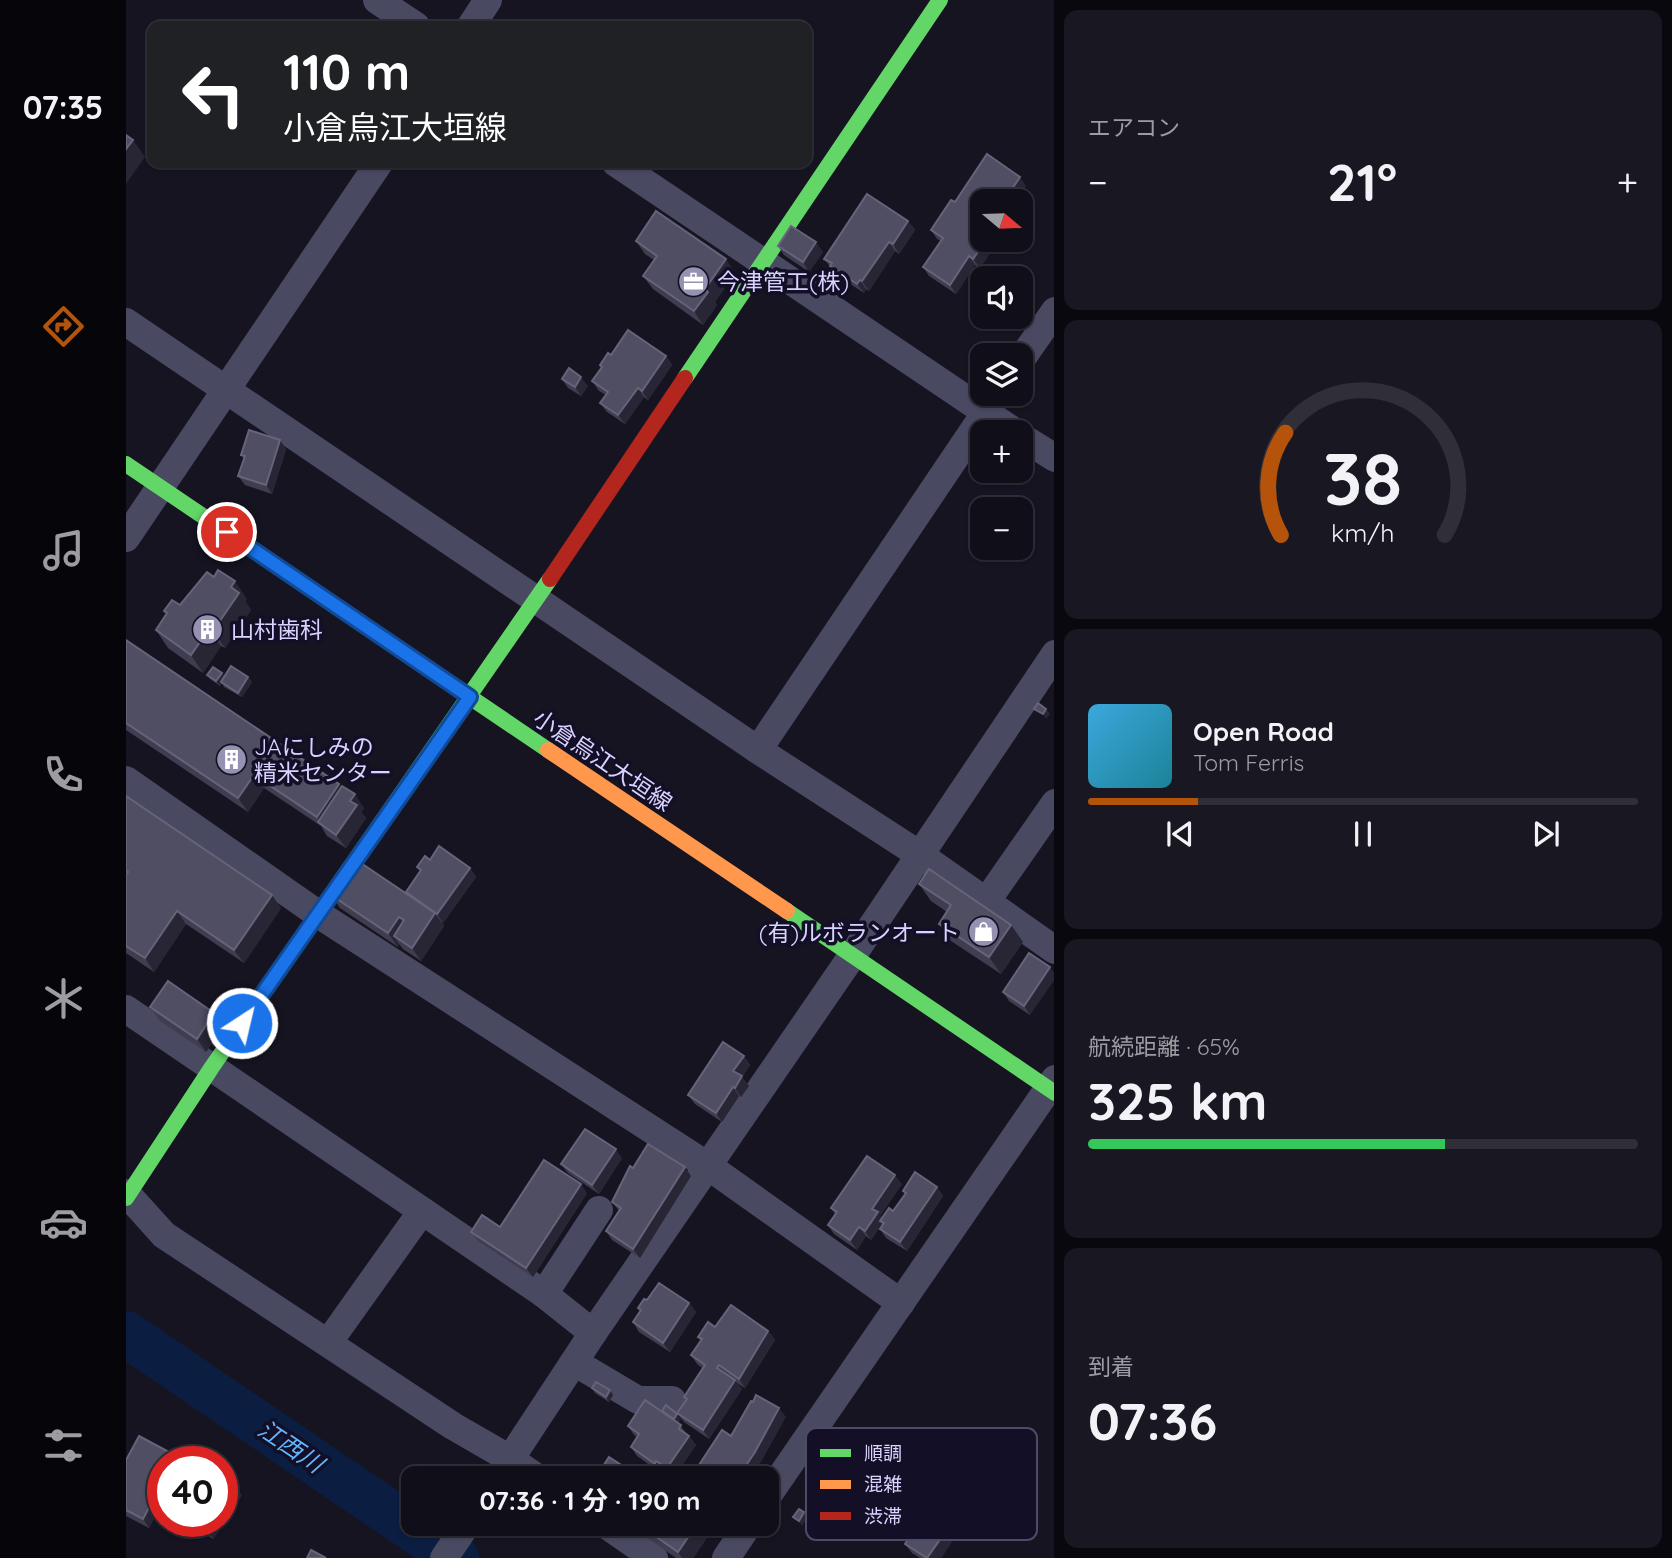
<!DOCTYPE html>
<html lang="ja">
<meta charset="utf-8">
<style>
:root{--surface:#100f19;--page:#191822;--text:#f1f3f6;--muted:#9c9ca2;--line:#302f38;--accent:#b45309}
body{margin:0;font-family:Quicksand,"Noto Sans JP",sans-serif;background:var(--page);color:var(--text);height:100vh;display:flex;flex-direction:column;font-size:26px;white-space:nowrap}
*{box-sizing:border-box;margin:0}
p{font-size:23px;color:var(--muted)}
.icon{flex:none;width:38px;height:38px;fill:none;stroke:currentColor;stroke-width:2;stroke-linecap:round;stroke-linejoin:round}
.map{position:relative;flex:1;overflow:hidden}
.side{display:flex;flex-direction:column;gap:10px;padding:10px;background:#09080e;width:618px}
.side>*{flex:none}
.guide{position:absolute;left:21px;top:21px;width:665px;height:147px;border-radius:14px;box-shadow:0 2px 5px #0004,0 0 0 2px var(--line);background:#202124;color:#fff;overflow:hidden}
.needle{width:46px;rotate:109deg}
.tools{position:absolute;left:844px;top:189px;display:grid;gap:14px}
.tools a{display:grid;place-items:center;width:63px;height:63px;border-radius:14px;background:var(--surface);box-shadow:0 2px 5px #0004,0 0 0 2px var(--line);font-size:35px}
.speed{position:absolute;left:21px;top:1446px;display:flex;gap:14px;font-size:35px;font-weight:700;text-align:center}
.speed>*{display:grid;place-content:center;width:91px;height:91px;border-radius:50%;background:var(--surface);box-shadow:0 2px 5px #0004,0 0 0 2px var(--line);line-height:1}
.speed .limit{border:10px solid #d22;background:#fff;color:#111}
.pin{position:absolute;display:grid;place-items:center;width:60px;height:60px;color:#fff;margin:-30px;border:4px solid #fff;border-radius:50%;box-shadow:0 2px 7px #0007}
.me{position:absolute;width:77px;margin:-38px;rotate:35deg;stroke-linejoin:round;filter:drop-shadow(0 0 5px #0008)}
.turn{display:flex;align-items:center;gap:24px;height:147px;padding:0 21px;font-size:32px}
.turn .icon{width:91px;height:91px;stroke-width:2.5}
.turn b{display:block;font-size:49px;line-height:60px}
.big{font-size:52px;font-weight:700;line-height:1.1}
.side .widget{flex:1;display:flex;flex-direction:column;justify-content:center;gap:10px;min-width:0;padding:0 24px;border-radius:14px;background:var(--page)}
.side .dial{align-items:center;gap:0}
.dial svg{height:182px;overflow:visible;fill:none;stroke:var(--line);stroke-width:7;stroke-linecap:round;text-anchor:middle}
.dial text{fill:var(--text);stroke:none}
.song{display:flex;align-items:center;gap:21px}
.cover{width:84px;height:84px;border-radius:10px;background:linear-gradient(135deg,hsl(200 70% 55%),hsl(190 70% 35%))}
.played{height:7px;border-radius:4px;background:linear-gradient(90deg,var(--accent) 20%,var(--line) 20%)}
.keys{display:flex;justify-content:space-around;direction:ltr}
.heat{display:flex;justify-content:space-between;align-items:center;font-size:38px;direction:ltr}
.charge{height:10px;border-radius:5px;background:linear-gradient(90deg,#34c759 65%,var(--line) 0)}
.trip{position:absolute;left:275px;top:1466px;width:378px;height:70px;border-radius:14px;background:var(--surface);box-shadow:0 2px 5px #0004,0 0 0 2px var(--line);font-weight:700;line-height:70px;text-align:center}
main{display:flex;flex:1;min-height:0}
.menu{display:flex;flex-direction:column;width:126px;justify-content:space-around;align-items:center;background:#06060a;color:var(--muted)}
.menu .icon{width:49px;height:49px}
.menu .active{color:var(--accent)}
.menu b{font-size:32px;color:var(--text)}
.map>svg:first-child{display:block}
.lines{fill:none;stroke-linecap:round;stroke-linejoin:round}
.river{stroke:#0b1e41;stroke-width:46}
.street{stroke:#4a4962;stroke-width:28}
.fast{stroke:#63d668;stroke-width:16}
.slow{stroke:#ff974d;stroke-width:16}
.jam{stroke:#b3261e;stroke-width:16}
.wall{fill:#403d50}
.shaded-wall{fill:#282635}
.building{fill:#504e63;stroke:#66637b;stroke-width:2}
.route-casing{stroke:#114b97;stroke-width:18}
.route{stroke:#1a73e8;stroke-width:12}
.labels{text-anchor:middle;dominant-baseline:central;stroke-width:7;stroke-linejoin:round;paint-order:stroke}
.poi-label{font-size:23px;fill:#d9d4ff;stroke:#130f26;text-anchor:start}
.street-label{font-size:23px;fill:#d9d4ff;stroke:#130f26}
.water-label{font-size:24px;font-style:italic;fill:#62b6ff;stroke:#130f26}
.key{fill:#130f26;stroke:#4e4a67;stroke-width:2}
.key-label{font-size:19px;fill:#d9d4ff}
</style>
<main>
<nav class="menu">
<b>07:35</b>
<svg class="icon active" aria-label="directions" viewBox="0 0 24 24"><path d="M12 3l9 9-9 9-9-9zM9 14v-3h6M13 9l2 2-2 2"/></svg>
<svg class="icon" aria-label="music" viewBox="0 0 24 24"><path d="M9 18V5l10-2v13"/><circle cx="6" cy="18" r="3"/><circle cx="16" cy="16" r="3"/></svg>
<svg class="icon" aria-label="phone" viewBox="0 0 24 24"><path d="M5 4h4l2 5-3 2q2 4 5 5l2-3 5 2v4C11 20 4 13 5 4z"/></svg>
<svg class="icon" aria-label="climate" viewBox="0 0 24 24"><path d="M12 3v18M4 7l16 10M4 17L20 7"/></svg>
<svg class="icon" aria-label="car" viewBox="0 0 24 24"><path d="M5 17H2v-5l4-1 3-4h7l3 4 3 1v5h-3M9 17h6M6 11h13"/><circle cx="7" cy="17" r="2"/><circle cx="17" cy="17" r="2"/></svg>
<svg class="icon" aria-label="filters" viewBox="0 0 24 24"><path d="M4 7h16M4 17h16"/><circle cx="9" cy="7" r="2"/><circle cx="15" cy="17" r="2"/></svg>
</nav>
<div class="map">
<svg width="929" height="1558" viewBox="0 0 929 1558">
<rect width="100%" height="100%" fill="#161421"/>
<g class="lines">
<polyline class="river" points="0,1334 330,1558"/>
<g class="street">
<polyline points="251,0 290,26"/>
<polyline points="345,26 362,0"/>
<polyline points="490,163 889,432"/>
<polyline points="0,322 632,750 794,855 929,950"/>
<polyline points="894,361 929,311"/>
<polyline points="894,436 929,458"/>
<polyline points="0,538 253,163"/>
<polyline points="632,750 872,394"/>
<polyline points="0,780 192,914 582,1166 775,1303"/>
<polyline points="860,902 929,803"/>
<polyline points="0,1009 418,1294"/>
<polyline points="0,1193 38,1235 327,1426 384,1459 413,1479"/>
<polyline points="467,1333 418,1294 473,1210"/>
<polyline points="202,1343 296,1211"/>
<polyline points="448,1362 512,1400 546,1400"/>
<polyline points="371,1479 467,1333 726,956 929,654"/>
<polyline points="640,1498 929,1079"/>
<polyline points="479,1524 528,1558"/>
<polyline points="318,1558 341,1524"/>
<polyline points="600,1558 623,1524"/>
</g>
<g class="fast">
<polyline points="559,378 814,0"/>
<polyline points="0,464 422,750"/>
<polyline points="661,911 929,1093"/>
<polyline points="0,1198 86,1067 424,579"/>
</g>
<polyline class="slow" points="422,750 661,911"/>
<polyline class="jam" points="424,579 559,378"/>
</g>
<g class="wall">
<polygon points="900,186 856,240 872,241 854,268 849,265 830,294 803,276 797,267 815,241 811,239 805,230"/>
<polygon points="782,221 789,230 773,254 769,251 743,291 740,289 738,293 711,275 698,259"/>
<polygon points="510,241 609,273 589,302 591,305 577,325 527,289 517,276 528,260 519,254"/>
<polygon points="652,246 697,252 683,272 658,255"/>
<polygon points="485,355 540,356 546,365 522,400 518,397 499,424 481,412 474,403 480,395 473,391 466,381 476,368 474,365"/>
<polygon points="436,379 462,386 455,396 442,388"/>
<polygon points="154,440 160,449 146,494 119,485 112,476 118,459 115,455"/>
<polygon points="121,599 119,601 125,610 99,648 95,646 77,673 42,648 30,630 41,614 38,611 54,605"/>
<polygon points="0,640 215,787 238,808 235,812 240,818 220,848 201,836 195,826 138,788 122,812 0,730"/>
<polygon points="81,675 122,677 126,682 116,697 98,687 96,683 94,686 84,679"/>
<polygon points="0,796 155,908 118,963 60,924 28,972 0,953"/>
<polygon points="304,860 344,868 350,877 317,923 315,921 318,926 295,961 277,949 273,944 272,947 214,908 205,895 282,895 280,892 294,871 291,867"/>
<polygon points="793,884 885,925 897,942 875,974 825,941 813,924 821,912 805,901"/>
<polygon points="903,953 904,1015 883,1001 877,992"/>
<polygon points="24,1007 98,1026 80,1052 34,1021"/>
<polygon points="618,1056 624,1065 616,1077 623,1086 615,1097 613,1096 596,1122 569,1104 562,1095"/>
<polygon points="496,1158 473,1194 442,1173 435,1164"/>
<polygon points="507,1168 565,1176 514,1258 486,1240 480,1231 493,1211 486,1202"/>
<polygon points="776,1184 754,1216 756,1218 767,1211 779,1194 777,1191 811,1187 817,1196 781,1251 760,1238 754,1229 756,1224 745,1240 740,1236 731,1250 708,1234 702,1225 709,1214 705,1208"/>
<polygon points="461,1193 407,1277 352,1241 345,1232 374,1227"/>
<polygon points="521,1300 563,1303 570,1312 544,1352 513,1332 507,1322 514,1312 512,1308"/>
<polygon points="589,1327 642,1331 649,1340 619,1388 611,1383 616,1389 583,1439 558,1422 551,1413 560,1400 558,1397 576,1368 571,1364 565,1355 575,1341 572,1337"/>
<polygon points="466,1388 484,1390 487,1395 483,1402 469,1393"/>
<polygon points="537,1412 555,1419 552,1423 570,1445 548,1477 537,1470 535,1473 511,1456 505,1447 511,1437 508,1435 502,1426"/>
<polygon points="0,1460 58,1460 59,1461 37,1461 37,1513 32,1511 23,1528 0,1516"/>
<polygon points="116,1495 87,1539 60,1521 96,1521"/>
<polygon points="827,1521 833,1530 815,1558 794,1558 786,1553 779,1544"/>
<polygon points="501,1524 583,1524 587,1529 567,1558 550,1558 506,1527 504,1525 503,1526"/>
</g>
<g class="shaded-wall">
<polygon points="7,140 19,157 0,184 0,149"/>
<polygon points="894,177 900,186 890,201 878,201"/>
<polygon points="782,221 789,230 773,254 767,244"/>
<polygon points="860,240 871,240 872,241 854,268 847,259"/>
<polygon points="690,242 697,252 683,272 677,262"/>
<polygon points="763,242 769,251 743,291 736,281"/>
<polygon points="843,256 849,265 830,294 824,285"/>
<polygon points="600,259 609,273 589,302 591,305 577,325 568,311 579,289"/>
<polygon points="734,280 740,289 738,293 731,284"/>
<polygon points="540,356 546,365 522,400 516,391"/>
<polygon points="455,377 462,386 455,396 449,387"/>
<polygon points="512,388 518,397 499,424 492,415"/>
<polygon points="154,440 160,449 146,494 140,485"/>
<polygon points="109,581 121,599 119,601 125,610 99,648 87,631 105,587"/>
<polygon points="83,629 95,646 77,673 65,655"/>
<polygon points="96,673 99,677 94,686 90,681"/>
<polygon points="122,677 126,682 116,697 112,693"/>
<polygon points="920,709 924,714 920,719 917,714"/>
<polygon points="128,775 138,788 122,812 112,798"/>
<polygon points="213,784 223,798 198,827 191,817"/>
<polygon points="229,794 238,808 235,812 240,818 220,848 210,835 224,801"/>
<polygon points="344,868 350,877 317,923 311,914"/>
<polygon points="146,895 155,908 118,963 108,950"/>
<polygon points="51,911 60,924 28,972 19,958"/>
<polygon points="309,913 318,926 295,961 286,948"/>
<polygon points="273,917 282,930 268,936 273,944 272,947 262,933"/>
<polygon points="885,925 897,942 875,974 863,957"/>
<polygon points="924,967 929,974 929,979 904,1015 898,1006"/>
<polygon points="88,1013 98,1026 80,1052 71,1039"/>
<polygon points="618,1056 624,1065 616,1077 623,1086 615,1097 609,1088 607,1071"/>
<polygon points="607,1087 613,1096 596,1122 590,1113"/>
<polygon points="490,1149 496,1158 473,1194 466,1185"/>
<polygon points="559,1167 565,1176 514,1258 507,1249"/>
<polygon points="769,1175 776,1184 754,1216 758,1222 754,1221 756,1224 745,1240 739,1231 746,1209"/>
<polygon points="455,1184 461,1193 407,1277 400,1268"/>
<polygon points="811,1187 817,1196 781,1251 774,1242"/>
<polygon points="733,1227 740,1236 731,1250 724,1240"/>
<polygon points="563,1303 570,1312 544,1352 537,1343"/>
<polygon points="642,1331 649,1340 619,1388 613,1379"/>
<polygon points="609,1380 616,1389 583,1439 577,1430"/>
<polygon points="484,1390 487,1395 483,1402 480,1397"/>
<polygon points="653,1408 660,1417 635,1462 623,1479 611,1479"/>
<polygon points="551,1414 555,1419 551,1424 548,1419"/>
<polygon points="563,1436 570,1445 548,1477 541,1468"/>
<polygon points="530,1461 537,1470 535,1473 529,1464"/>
<polygon points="109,1486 116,1495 87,1539 81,1530 87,1521 96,1521 96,1506"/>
<polygon points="37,1492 37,1513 30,1504"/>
<polygon points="26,1502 32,1511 23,1528 17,1519"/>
<polygon points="678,1512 682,1517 676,1526 673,1521"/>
<polygon points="827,1521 833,1530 815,1558 802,1558"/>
<polygon points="571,1524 583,1524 587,1529 567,1558 556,1558 552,1552"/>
</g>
<g class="building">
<polygon points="0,135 7,140 0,149"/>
<polygon points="861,154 894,177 878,201 856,201 856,240 860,240 847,259 843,256 824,285 797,267 817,238 805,230 825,200 829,202"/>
<polygon points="741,194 782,221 767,244 763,242 736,281 734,280 731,284 704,266 706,263 698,259"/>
<polygon points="530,211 600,259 579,289 582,292 568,311 517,276 531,256 510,241"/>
<polygon points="665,226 690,242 677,262 652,246"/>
<polygon points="502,330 540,356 516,391 512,388 492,415 474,403 482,392 466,381 476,367 474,365 482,353 485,355"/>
<polygon points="443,368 455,377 449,387 436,379"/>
<polygon points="123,430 154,440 140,485 112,476 119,456 115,455"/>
<polygon points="92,570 109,581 105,587 113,593 87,631 83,629 65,655 30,630 41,613 38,611 46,600 54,605 81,572 88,577"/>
<polygon points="0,640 213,784 191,817 128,775 112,798 0,723"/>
<polygon points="105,666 122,677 112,693 95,682"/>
<polygon points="87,667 96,673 90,681 81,675"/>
<polygon points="912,703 920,709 917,714 908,709"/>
<polygon points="216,786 229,794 224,801 231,805 210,835 192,822"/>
<polygon points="0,796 146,895 108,950 51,911 19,958 0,946 0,875 2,872 0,870"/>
<polygon points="313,846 344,868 311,914 280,892 295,870 291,867 299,856 304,860"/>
<polygon points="229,859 309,913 286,948 268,936 278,920 273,917 262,933 205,895"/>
<polygon points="803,869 885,925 863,957 813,924 825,905 793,884"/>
<polygon points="903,953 924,967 898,1006 877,992"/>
<polygon points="42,981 88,1013 71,1039 24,1007"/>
<polygon points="597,1042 618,1056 607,1071 616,1076 609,1088 607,1087 590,1113 562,1095"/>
<polygon points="459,1129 490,1149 466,1185 435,1164"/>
<polygon points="522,1144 559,1167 507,1249 480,1231 495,1208 486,1202 504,1166 507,1168"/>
<polygon points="741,1156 769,1175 746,1209 752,1212 739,1231 733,1227 724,1240 702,1225 711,1212 705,1208"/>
<polygon points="418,1160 455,1184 400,1268 345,1232 356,1215 374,1227"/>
<polygon points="789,1172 811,1187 774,1242 754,1229 758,1223 754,1221 763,1208 767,1211 780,1193 777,1191"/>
<polygon points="533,1283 563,1303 537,1343 507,1322 515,1310 512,1308 518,1299 521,1300"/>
<polygon points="605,1305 642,1331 613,1379 593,1365 591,1368 609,1380 577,1430 551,1413 561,1399 558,1397 579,1365 565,1355 576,1339 572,1337 582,1322 589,1327"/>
<polygon points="470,1382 484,1390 480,1397 466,1388"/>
<polygon points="630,1395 653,1408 629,1452 611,1479 557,1479 566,1465 571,1468 596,1430 605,1436 625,1401 627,1402"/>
<polygon points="519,1400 555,1425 553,1429 563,1436 541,1468 530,1461 529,1464 505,1447 513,1434 502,1426"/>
<polygon points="540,1405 551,1414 548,1419 536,1411"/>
<polygon points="13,1436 58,1460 57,1461 37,1461 37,1492 30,1504 26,1502 17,1519 0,1510 0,1460"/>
<polygon points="483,1457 517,1479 469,1479"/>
<polygon points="96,1477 109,1486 96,1506"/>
<polygon points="805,1506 827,1521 801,1558 779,1544"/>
<polygon points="673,1509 678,1512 673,1521 667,1517"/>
<polygon points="67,1521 87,1521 81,1530"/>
<polygon points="512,1524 571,1524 552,1552"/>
<polygon points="185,1550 200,1558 181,1558"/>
</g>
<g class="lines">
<defs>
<polyline id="route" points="101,532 344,697 116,1023"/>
</defs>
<use href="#route" class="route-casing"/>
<use href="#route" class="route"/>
</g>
<defs>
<symbol id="office-disc" viewBox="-11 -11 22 22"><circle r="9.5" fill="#9591b1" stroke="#130f26"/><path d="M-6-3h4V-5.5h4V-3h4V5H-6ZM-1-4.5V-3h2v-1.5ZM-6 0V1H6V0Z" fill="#fff"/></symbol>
<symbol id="building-disc" viewBox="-11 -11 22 22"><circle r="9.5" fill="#9591b1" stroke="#130f26"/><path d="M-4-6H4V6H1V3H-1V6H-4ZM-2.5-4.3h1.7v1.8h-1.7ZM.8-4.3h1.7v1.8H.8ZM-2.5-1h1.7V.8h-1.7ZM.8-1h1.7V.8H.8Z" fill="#fff"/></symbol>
<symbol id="shop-disc" viewBox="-11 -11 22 22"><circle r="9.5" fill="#9591b1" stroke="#130f26"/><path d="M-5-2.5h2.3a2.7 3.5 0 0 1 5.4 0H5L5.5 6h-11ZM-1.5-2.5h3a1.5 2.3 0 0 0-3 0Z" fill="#fff"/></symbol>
</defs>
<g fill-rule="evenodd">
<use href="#office-disc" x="550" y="264" width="35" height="35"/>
<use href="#building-disc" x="64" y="612" width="35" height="35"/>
<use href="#building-disc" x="88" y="742" width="35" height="35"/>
<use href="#shop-disc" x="840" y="914" width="35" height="35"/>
</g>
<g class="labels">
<g class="poi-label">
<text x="591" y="281">今津管工(株)</text>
<text x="105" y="629">山村歯科</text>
<text x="128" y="746">JAにしみの<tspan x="128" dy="26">精米センター</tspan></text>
<text x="834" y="932" text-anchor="end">(有)ルボランオート</text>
</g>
<g class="street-label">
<text transform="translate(477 760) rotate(34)">小倉烏江大垣線</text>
</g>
<g class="water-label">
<text transform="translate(165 1446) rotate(34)">江西川</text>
</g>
</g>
<rect x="680" y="1428" width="231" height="112" rx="10" class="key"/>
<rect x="694" y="1449" width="31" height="8" fill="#63d668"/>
<rect x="694" y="1480" width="31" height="9" fill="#ff974d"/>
<rect x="694" y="1512" width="31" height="8" fill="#b3261e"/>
<g class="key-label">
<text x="738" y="1460">順調</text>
<text x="738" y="1491">混雑</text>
<text x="738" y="1523">渋滞</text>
</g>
</svg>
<div class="tools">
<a><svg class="needle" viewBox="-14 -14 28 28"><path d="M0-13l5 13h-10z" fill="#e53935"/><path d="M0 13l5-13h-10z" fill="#9c9ca2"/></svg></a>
<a><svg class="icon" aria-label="sound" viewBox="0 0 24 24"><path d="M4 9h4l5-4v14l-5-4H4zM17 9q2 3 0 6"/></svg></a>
<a><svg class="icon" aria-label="layers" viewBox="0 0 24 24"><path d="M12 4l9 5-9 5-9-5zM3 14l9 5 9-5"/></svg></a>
<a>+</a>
<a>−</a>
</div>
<div class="speed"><div class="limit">40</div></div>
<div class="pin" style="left:101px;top:532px;background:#d93025"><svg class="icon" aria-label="arrive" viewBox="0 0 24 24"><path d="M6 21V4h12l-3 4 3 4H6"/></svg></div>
<svg class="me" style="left:116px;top:1023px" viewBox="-20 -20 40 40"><circle r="17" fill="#1a73e8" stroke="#fff" stroke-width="3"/><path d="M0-11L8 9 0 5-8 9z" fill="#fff"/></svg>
<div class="trip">07:36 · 1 分 · 190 m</div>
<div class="guide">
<div class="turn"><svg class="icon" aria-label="left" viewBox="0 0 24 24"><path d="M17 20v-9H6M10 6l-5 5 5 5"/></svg><div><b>110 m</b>小倉烏江大垣線</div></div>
</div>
</div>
<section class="side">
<div class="widget"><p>エアコン</p>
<div class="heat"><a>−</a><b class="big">21°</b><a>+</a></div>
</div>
<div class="widget dial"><svg viewBox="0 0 100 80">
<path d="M14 69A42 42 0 1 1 86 69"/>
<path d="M14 69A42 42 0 0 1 16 24" stroke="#b45309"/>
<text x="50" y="56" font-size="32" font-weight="700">38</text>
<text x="50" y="72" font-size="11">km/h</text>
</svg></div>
<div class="widget">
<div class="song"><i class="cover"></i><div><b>Open Road</b><p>Tom Ferris</p></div></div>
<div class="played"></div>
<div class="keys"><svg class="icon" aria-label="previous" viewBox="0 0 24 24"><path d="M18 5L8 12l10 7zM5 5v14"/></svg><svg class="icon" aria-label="pause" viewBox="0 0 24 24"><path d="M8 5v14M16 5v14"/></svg><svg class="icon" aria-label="next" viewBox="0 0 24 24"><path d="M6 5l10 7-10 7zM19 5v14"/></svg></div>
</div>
<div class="widget"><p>航続距離 · 65%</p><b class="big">325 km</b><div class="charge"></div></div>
<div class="widget"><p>到着</p><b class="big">07:36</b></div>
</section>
</main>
